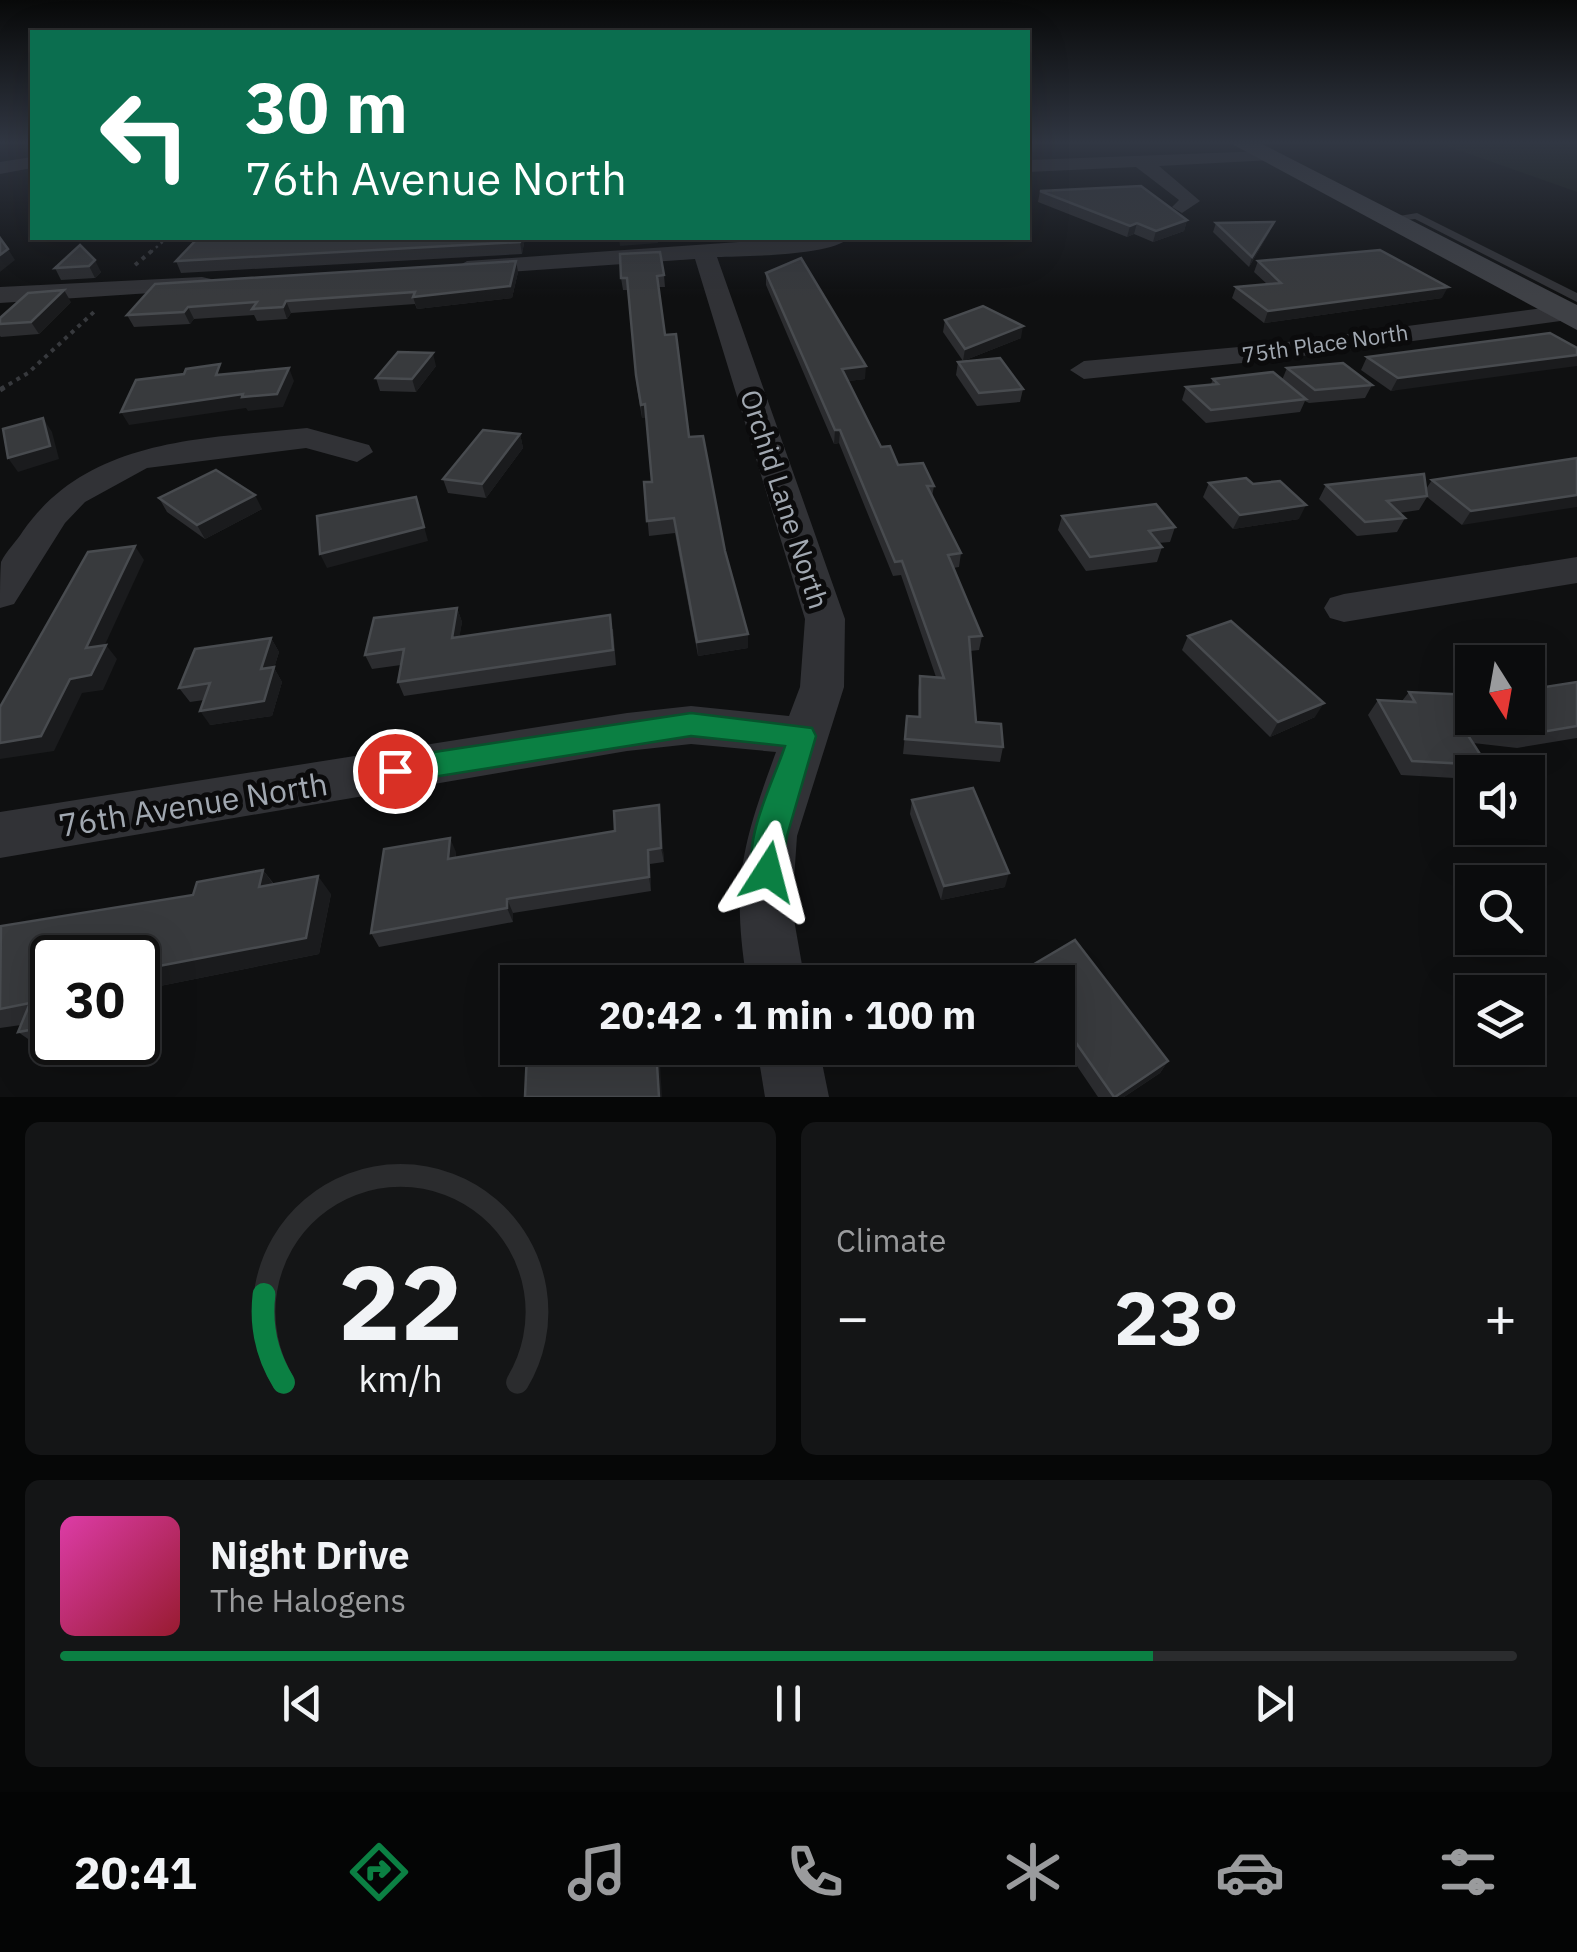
<!DOCTYPE html>
<meta charset="utf-8">
<style>
:root{--surface:#0b0c0d;--page:#141516;--text:#f1f3f6;--muted:#9a9b9d;--line:#2b2c2e;--accent:#0b8043}
body{margin:0;font-family:"IBM Plex Sans",sans-serif;background:var(--page);color:var(--text);height:100vh;display:flex;flex-direction:column;font-size:38px;white-space:nowrap}
*{box-sizing:border-box;margin:0}
p{font-size:32px;color:var(--muted)}
.icon{flex:none;width:55px;height:55px;fill:none;stroke:currentColor;stroke-width:2;stroke-linecap:round;stroke-linejoin:round}
.map{position:relative;height:1097px;overflow:hidden}
.panel{display:flex;flex-direction:column;gap:25px;padding:25px;background:#060707;flex:1}
.panel>*{flex:none}
.top-card{position:absolute;left:30px;top:30px;width:1000px;height:210px;border-radius:0px;box-shadow:0 10px 40px #0002,0 0 0 2px var(--line);background:#0b6e4f;color:#fff;overflow:hidden}
.needle{width:65px;rotate:169deg}
.fabs{position:absolute;left:1455px;top:645px;display:grid;gap:20px}
.fabs a{display:grid;place-items:center;width:90px;height:90px;border-radius:0px;background:var(--surface);box-shadow:0 10px 40px #0002,0 0 0 2px var(--line);font-size:50px}
.speed{position:absolute;left:30px;top:935px;display:flex;gap:20px;font-size:50px;font-weight:700;text-align:center}
.speed>*{display:grid;place-content:center;width:130px;height:130px;border-radius:50%;background:var(--surface);box-shadow:0 10px 40px #0002,0 0 0 2px var(--line);line-height:1}
.speed .limit{border:5px solid #111;border-radius:15px;background:#fff;color:#111}
.pin{position:absolute;display:grid;place-items:center;width:85px;height:85px;color:#fff;margin:-42px;border:5px solid #fff;border-radius:50%;box-shadow:0 2px 10px #0007}
.me{position:absolute;width:110px;margin:-55px;rotate:9deg;stroke-linejoin:round;filter:drop-shadow(0 0 8px #0008)}
.turn{display:flex;align-items:center;gap:35px;height:210px;padding:0 50px;font-size:45px}
.turn .icon{width:130px;height:130px;stroke-width:2.5}
.turn b{display:block;font-size:70px;line-height:85px}
.big{font-size:75px;font-weight:700;line-height:1.1}
.panel .tile{flex:1;display:flex;flex-direction:column;justify-content:center;gap:15px;min-width:0;padding:0 35px;border-radius:15px;background:var(--page)}
.panel .dial{align-items:center;gap:0}
.dial svg{height:260px;overflow:visible;fill:none;stroke:var(--line);stroke-width:7;stroke-linecap:round;text-anchor:middle}
.dial text{fill:var(--text);stroke:none}
.song{display:flex;align-items:center;gap:30px}
.cover{width:120px;height:120px;border-radius:15px;background:linear-gradient(135deg,hsl(320 70% 55%),hsl(350 70% 35%))}
.played{height:10px;border-radius:5px;background:linear-gradient(90deg,var(--accent) 75%,var(--line) 75%)}
.keys{display:flex;justify-content:space-around;direction:ltr}
.heat{display:flex;justify-content:space-between;align-items:center;font-size:55px;direction:ltr}
.panel .tiles{flex:1;display:grid;gap:25px;grid-template-columns:1fr 1fr}
.tile:last-child{grid-column:span 2}
.trip{position:absolute;left:500px;top:965px;width:575px;height:100px;border-radius:0px;background:var(--surface);box-shadow:0 10px 40px #0002,0 0 0 2px var(--line);font-weight:700;line-height:100px;text-align:center}
.dock{display:flex;height:160px;justify-content:space-around;align-items:center;background:#040505;color:var(--muted)}
.dock .icon{width:70px;height:70px}
.dock .current{color:var(--accent)}
.dock b{font-size:45px;color:var(--text)}
.map>svg:first-child{display:block}
.green{fill:#161b16}
.lines{fill:none;stroke-linecap:round;stroke-linejoin:round}
.path-far2{stroke:#37393d;stroke-width:2.5;stroke-dasharray:2.5 4;stroke-linecap:butt}
.path-far1{stroke:#37393d;stroke-width:4;stroke-dasharray:4 5;stroke-linecap:butt}
.path{stroke:#37393d;stroke-width:5;stroke-dasharray:5 6;stroke-linecap:butt}
.lane{fill:#313236;fill-rule:evenodd}
.street{fill:#313236;fill-rule:evenodd}
.secondary{fill:#3f4146;fill-rule:evenodd}
.wall{fill:#2b2c2f}
.shaded-wall{fill:#1a1b1d}
.building{fill:#383a3d;stroke:#484b4f;stroke-width:2.5}
.route{fill:#0b8043;stroke:#07532c;stroke-width:2.5}
.labels{text-anchor:middle;dominant-baseline:central;stroke-width:10;stroke-linejoin:round;paint-order:stroke}
.far-street-label{font-size:22px;fill:#a1a8b1;stroke:#0b0b0c}
.street-label{font-size:28px;fill:#a1a8b1;stroke:#0b0b0c}
.near-street-label{font-size:32px;fill:#a1a8b1;stroke:#0b0b0c}
</style>
<div class="map">
<svg width="1577" height="1097" viewBox="0 0 1577 1097">
<rect width="100%" height="100%" fill="#0f1011"/>
<polygon class="green" points="1441,144 1577,144 1577,192"/>
<g class="lines">
<polyline class="path-far2" points="151,252 167,238"/>
<g class="path-far1">
<polyline points="135,265 154,249"/>
<polyline points="1,389 28,373 95,311"/>
</g>
<polyline class="path" points="0,390 5,387"/>
<polygon class="lane" points="1417,213 1577,293 1577,302 1415,219 1386,222 1381,219"/>
<g class="street">
<polygon points="1266,151 1272,152 1272,160 1159,166 1200,201 1182,213 1172,207 1179,200 1136,167 1028,172 1028,160"/>
<polygon points="32,157 32,168 0,174 0,162"/>
<path d="M796,238H849C831,256 746,256 717,257L845,619L844,687L797,836L792,908L805,982H747C731,883 742,845 776,752L691,744L627,751L0,858V812L627,713L691,706L789,716L800,687L805,619L695,259L467,275L455,268L467,261Z"/>
<polygon points="202,277 211,279 214,284 211,289 0,303 0,287"/>
<polygon points="1566,305 1577,310 1575,319 1272,360 1084,379 1070,370 1084,361 1272,344"/>
<path d="M307,428L369,445L373,452L357,462L306,448L147,468L85,502L65,523L14,604L0,608C0,595 0,574 1,562C6,551 17,541 23,531C89,437 204,439 307,428Z"/>
<polygon points="1577,557 1577,583 1344,622 1330,618 1324,608 1330,598 1344,594"/>
<polygon points="757,1048 819,1048 829,1097 765,1097"/>
</g>
<polygon class="secondary" points="1232,144 1262,144 1577,305 1577,330"/>
</g>
<g class="wall">
<polygon points="1040,191 1187,220 1184,231 1153,242 1134,234 1127,237 1038,202"/>
<polygon points="1216,223 1270,231 1249,267 1213,232"/>
<polygon points="525,238 522,254 181,273 176,261"/>
<polygon points="80,245 101,272 95,278 61,280 55,268"/>
<polygon points="516,261 518,272 512,298 417,309 415,304 291,313 287,319 257,321 254,315 194,319 190,324 134,327 127,315"/>
<polygon points="1258,261 1442,298 1264,323 1232,298 1236,287 1267,284 1254,272"/>
<polygon points="766,273 865,379 848,381 881,447 898,465 934,486 932,497 961,553 959,567 953,568 982,636 979,650 970,651 976,722 1003,747 1000,762 903,754 907,716 918,717 918,690 920,676 936,677 901,575 893,576 839,443 834,444 766,285"/>
<polygon points="664,275 665,287 658,287 665,335 689,437 725,551 748,648 698,656 675,533 649,536 644,482 652,482 646,418 642,418 637,388 628,290 623,290 621,278"/>
<polygon points="71,302 39,334 1,337 0,336 0,318"/>
<polygon points="945,320 1021,338 963,361 943,332"/>
<polygon points="1577,348 1391,391 1361,370 1367,357"/>
<polygon points="958,362 1023,389 1020,402 977,406 956,375"/>
<polygon points="436,366 416,392 380,391 376,378"/>
<polygon points="1287,368 1372,385 1365,398 1309,403 1305,401 1300,412 1206,423 1182,400 1186,387 1211,384 1213,379 1282,380"/>
<polygon points="520,434 523,448 486,498 448,493 443,479"/>
<polygon points="1577,458 1462,525 1427,497 1419,510 1399,513 1405,518 1397,532 1357,536 1319,499 1326,485 1426,489 1432,480"/>
<polygon points="1209,483 1253,484 1299,519 1233,529 1203,497"/>
<polygon points="159,498 262,509 205,539 167,512"/>
<polygon points="1062,516 1175,527 1170,542 1158,543 1162,547 1157,562 1086,571 1058,530"/>
<polygon points="457,608 462,622 459,637 613,629 616,665 404,696 398,682 401,665 372,669 365,655"/>
<polygon points="1188,636 1315,717 1270,737 1182,650"/>
<polygon points="271,638 279,652 274,668 282,682 272,716 210,725 204,700 190,702 179,688"/>
<polygon points="1577,682 1577,738 1517,748 1473,743 1487,765 1481,772 1472,772 1472,779 1401,775 1368,715 1378,700 1402,701 1409,692 1465,695 1472,685 1472,718 1539,688"/>
<polygon points="912,800 1005,887 941,900 910,814"/>
<polygon points="659,805 664,862 650,864 651,891 513,913 513,922 379,947 371,933 456,852 456,858 615,831"/>
<polygon points="263,870 274,884 331,894 319,954 150,988 52,958 52,1042 71,1042 41,1048 18,1032 21,1025 0,1028 0,927 193,895"/>
<polygon points="1075,940 1168,1061 1160,1073 1124,1097 1098,1097 1058,1038 1058,982 1019,982 1024,970"/>
</g>
<g class="shaded-wall">
<polygon points="1187,220 1184,231 1153,242 1156,231"/>
<polygon points="1274,222 1270,231 1249,267 1252,257"/>
<polygon points="1137,223 1134,234 1127,237 1130,226"/>
<polygon points="521,238 525,238 522,254 520,242"/>
<polygon points="619,238 657,238 658,243 620,246"/>
<polygon points="8,249 15,260 0,272 0,255"/>
<polygon points="95,260 101,272 95,278 89,266"/>
<polygon points="516,261 518,272 512,298 417,309 413,297"/>
<polygon points="1448,287 1442,298 1264,323 1268,311"/>
<polygon points="64,290 71,302 39,334 31,322"/>
<polygon points="286,301 291,313 287,319 283,307"/>
<polygon points="188,307 194,319 190,324 184,312"/>
<polygon points="1023,326 1021,338 963,361 965,349"/>
<polygon points="433,353 436,366 416,392 412,379"/>
<polygon points="1577,355 1577,366 1391,391 1398,378"/>
<polygon points="866,366 865,379 841,382 842,369"/>
<polygon points="289,368 294,381 283,407 248,411 246,408 129,425 121,412"/>
<polygon points="645,404 646,418 642,418 641,405"/>
<polygon points="43,418 52,432 59,459 18,472 8,458"/>
<polygon points="835,430 840,430 839,443 834,444"/>
<polygon points="520,434 523,448 486,498 482,484"/>
<polygon points="255,495 262,509 205,539 197,525"/>
<polygon points="1577,495 1577,507 1462,525 1471,511"/>
<polygon points="416,497 428,541 327,568 320,554"/>
<polygon points="1306,505 1299,519 1233,529 1240,515"/>
<polygon points="135,546 144,560 97,662 86,648"/>
<polygon points="457,608 462,622 457,652 452,638"/>
<polygon points="748,634 748,648 698,656 697,642"/>
<polygon points="271,638 279,652 274,668 282,682 272,716 210,725 200,711 261,669"/>
<polygon points="106,645 117,659 103,690 82,693 54,751 0,759 0,743"/>
<polygon points="1324,703 1315,717 1270,737 1278,722"/>
<polygon points="659,805 661,819 664,862 661,848"/>
<polygon points="450,838 456,852 455,873 448,859"/>
<polygon points="648,850 650,864 651,891 649,877"/>
<polygon points="263,870 276,888 259,887"/>
<polygon points="1009,873 1005,887 941,900 944,886"/>
<polygon points="318,876 331,894 319,954 150,988 138,1023 138,970"/>
<polygon points="507,899 513,913 513,922 507,908"/>
<polygon points="656,1048 659,1048 662,1097 659,1097"/>
<polygon points="1168,1061 1160,1073 1124,1097 1115,1097"/>
</g>
<g class="building">
<polygon points="1141,186 1187,220 1156,231 1137,223 1130,226 1040,191"/>
<polygon points="1274,222 1252,257 1216,223"/>
<polygon points="0,238 8,249 0,255"/>
<polygon points="198,238 521,238 520,242 176,261"/>
<polygon points="80,245 95,260 89,266 55,268"/>
<polygon points="1380,250 1448,287 1268,311 1236,287 1281,283 1258,261"/>
<polygon points="660,252 664,275 657,276 665,335 676,334 689,437 703,436 725,551 748,634 697,642 674,518 647,521 644,482 652,482 645,404 641,405 636,375 627,278 621,278 620,254"/>
<polygon points="801,258 866,366 842,369 881,447 890,446 898,465 923,463 934,486 927,486 961,553 948,555 982,636 969,637 976,722 1001,724 1003,747 905,739 907,716 920,717 920,676 944,678 902,561 895,562 840,430 835,430 766,273"/>
<polygon points="516,261 510,286 413,297 415,292 286,301 283,307 252,309 257,302 188,307 184,312 127,315 155,284"/>
<polygon points="64,290 31,322 0,324 0,318 28,293"/>
<polygon points="983,306 1023,326 965,349 945,320"/>
<polygon points="1550,333 1577,348 1577,355 1398,378 1367,357"/>
<polygon points="398,352 433,353 412,379 376,378"/>
<polygon points="1000,358 1023,389 979,393 958,362"/>
<polygon points="1343,363 1372,385 1315,390 1287,368"/>
<polygon points="220,364 216,375 289,368 277,394 242,397 243,394 121,412 136,380 184,374 186,369"/>
<polygon points="1273,372 1306,399 1211,410 1186,387 1218,384 1213,379"/>
<polygon points="43,418 50,446 8,458 3,429"/>
<polygon points="483,430 520,434 482,484 443,479"/>
<polygon points="1577,458 1577,495 1471,511 1432,480"/>
<polygon points="216,470 255,495 197,525 159,498"/>
<polygon points="1424,474 1427,496 1387,501 1405,518 1365,522 1326,485"/>
<polygon points="1246,478 1253,484 1280,481 1306,505 1240,515 1209,483"/>
<polygon points="416,497 424,527 320,554 317,516"/>
<polygon points="1156,504 1175,527 1149,531 1162,547 1090,557 1062,516"/>
<polygon points="135,546 86,648 106,645 91,675 70,679 41,736 0,743 0,707 88,552"/>
<polygon points="457,608 452,638 610,615 613,650 398,682 404,649 365,655 374,618"/>
<polygon points="1231,621 1324,703 1278,722 1188,636"/>
<polygon points="271,638 261,669 274,667 264,701 200,711 210,683 179,688 195,649"/>
<polygon points="1528,678 1539,688 1577,682 1577,726 1530,734 1462,726 1487,765 1412,761 1378,700 1415,702 1409,692 1472,695 1472,718 1528,718"/>
<polygon points="973,788 1009,873 944,886 912,800"/>
<polygon points="659,805 661,848 648,850 649,877 507,899 507,908 371,933 384,849 450,838 448,859 615,831 614,811"/>
<polygon points="263,870 259,887 318,876 306,938 138,970 138,958 52,958 52,1026 18,1032 30,1003 0,1009 1,926 193,895 197,882"/>
<polygon points="1075,940 1168,1061 1115,1097 1114,1097 1058,1017 1058,982 1033,982 1024,970"/>
<polygon points="558,1048 656,1048 659,1097 525,1097 527,1053"/>
</g>
<linearGradient id="sky" x2="0" y2="1"><stop stop-color="#080909"/><stop offset="0.48" stop-color="#313743"/><stop offset="1" stop-color="#313743" stop-opacity="0"/></linearGradient>
<rect width="1577" height="297" fill="url(#sky)"/>
<path class="route" d="M691,713L812,728L816,736L787,836L779,883L768,887L756,883C739,845 773,783 785,746L691,736L395,783L385,780L380,771L385,762L395,758Z"/>
<g class="labels">
<g class="far-street-label">
<text transform="translate(1325 343) rotate(-8)">75th Place North</text>
</g>
<g class="street-label">
<text transform="translate(785 499) rotate(72)">Orchid Lane North</text>
</g>
<g class="near-street-label">
<text transform="translate(193 804) rotate(-9)">76th Avenue North</text>
</g>
</g>
</svg>
<div class="fabs">
<a><svg class="needle" viewBox="-14 -14 28 28"><path d="M0-13l5 13h-10z" fill="#e53935"/><path d="M0 13l5-13h-10z" fill="#9a9b9d"/></svg></a>
<a><svg class="icon" aria-label="sound" viewBox="0 0 24 24"><path d="M4 9h4l5-4v14l-5-4H4zM17 9q2 3 0 6"/></svg></a>
<a><svg class="icon" aria-label="search" viewBox="0 0 24 24"><circle cx="10" cy="10" r="6"/><path d="M15 15l6 6"/></svg></a>
<a><svg class="icon" aria-label="layers" viewBox="0 0 24 24"><path d="M12 4l9 5-9 5-9-5zM3 14l9 5 9-5"/></svg></a>
</div>
<div class="speed"><div class="limit">30</div></div>
<div class="pin" style="left:395px;top:771px;background:#d93025"><svg class="icon" aria-label="arrive" viewBox="0 0 24 24"><path d="M6 21V4h12l-3 4 3 4H6"/></svg></div>
<svg class="me" style="left:768px;top:872px" viewBox="-20 -20 40 40"><path d="M0-17L14 15 0 8-14 15z" fill="#0b8043" stroke="#fff" stroke-width="4"/></svg>
<div class="trip">20:42 · 1 min · 100 m</div>
<div class="top-card">
<div class="turn"><svg class="icon" aria-label="left" viewBox="0 0 24 24"><path d="M17 20v-9H6M10 6l-5 5 5 5"/></svg><div><b>30 m</b>76th Avenue North</div></div>
</div>
</div>
<section class="panel">
<div class="tiles">
<div class="tile dial"><svg viewBox="0 0 100 80">
<path d="M14 69A42 42 0 1 1 86 69"/>
<path d="M14 69A42 42 0 0 1 8 42" stroke="#0b8043"/>
<text x="50" y="56" font-size="32" font-weight="700">22</text>
<text x="50" y="72" font-size="11">km/h</text>
</svg></div>
<div class="tile"><p>Climate</p>
<div class="heat"><a>−</a><b class="big">23°</b><a>+</a></div>
</div>
<div class="tile">
<div class="song"><i class="cover"></i><div><b>Night Drive</b><p>The Halogens</p></div></div>
<div class="played"></div>
<div class="keys"><svg class="icon" aria-label="previous" viewBox="0 0 24 24"><path d="M18 5L8 12l10 7zM5 5v14"/></svg><svg class="icon" aria-label="pause" viewBox="0 0 24 24"><path d="M8 5v14M16 5v14"/></svg><svg class="icon" aria-label="next" viewBox="0 0 24 24"><path d="M6 5l10 7-10 7zM19 5v14"/></svg></div>
</div>
</div>
</section>
<nav class="dock">
<b>20:41</b>
<svg class="icon current" aria-label="directions" viewBox="0 0 24 24"><path d="M12 3l9 9-9 9-9-9zM9 14v-3h6M13 9l2 2-2 2"/></svg>
<svg class="icon" aria-label="music" viewBox="0 0 24 24"><path d="M9 18V5l10-2v13"/><circle cx="6" cy="18" r="3"/><circle cx="16" cy="16" r="3"/></svg>
<svg class="icon" aria-label="phone" viewBox="0 0 24 24"><path d="M5 4h4l2 5-3 2q2 4 5 5l2-3 5 2v4C11 20 4 13 5 4z"/></svg>
<svg class="icon" aria-label="climate" viewBox="0 0 24 24"><path d="M12 3v18M4 7l16 10M4 17L20 7"/></svg>
<svg class="icon" aria-label="car" viewBox="0 0 24 24"><path d="M5 17H2v-5l4-1 3-4h7l3 4 3 1v5h-3M9 17h6M6 11h13"/><circle cx="7" cy="17" r="2"/><circle cx="17" cy="17" r="2"/></svg>
<svg class="icon" aria-label="filters" viewBox="0 0 24 24"><path d="M4 7h16M4 17h16"/><circle cx="9" cy="7" r="2"/><circle cx="15" cy="17" r="2"/></svg>
</nav>
